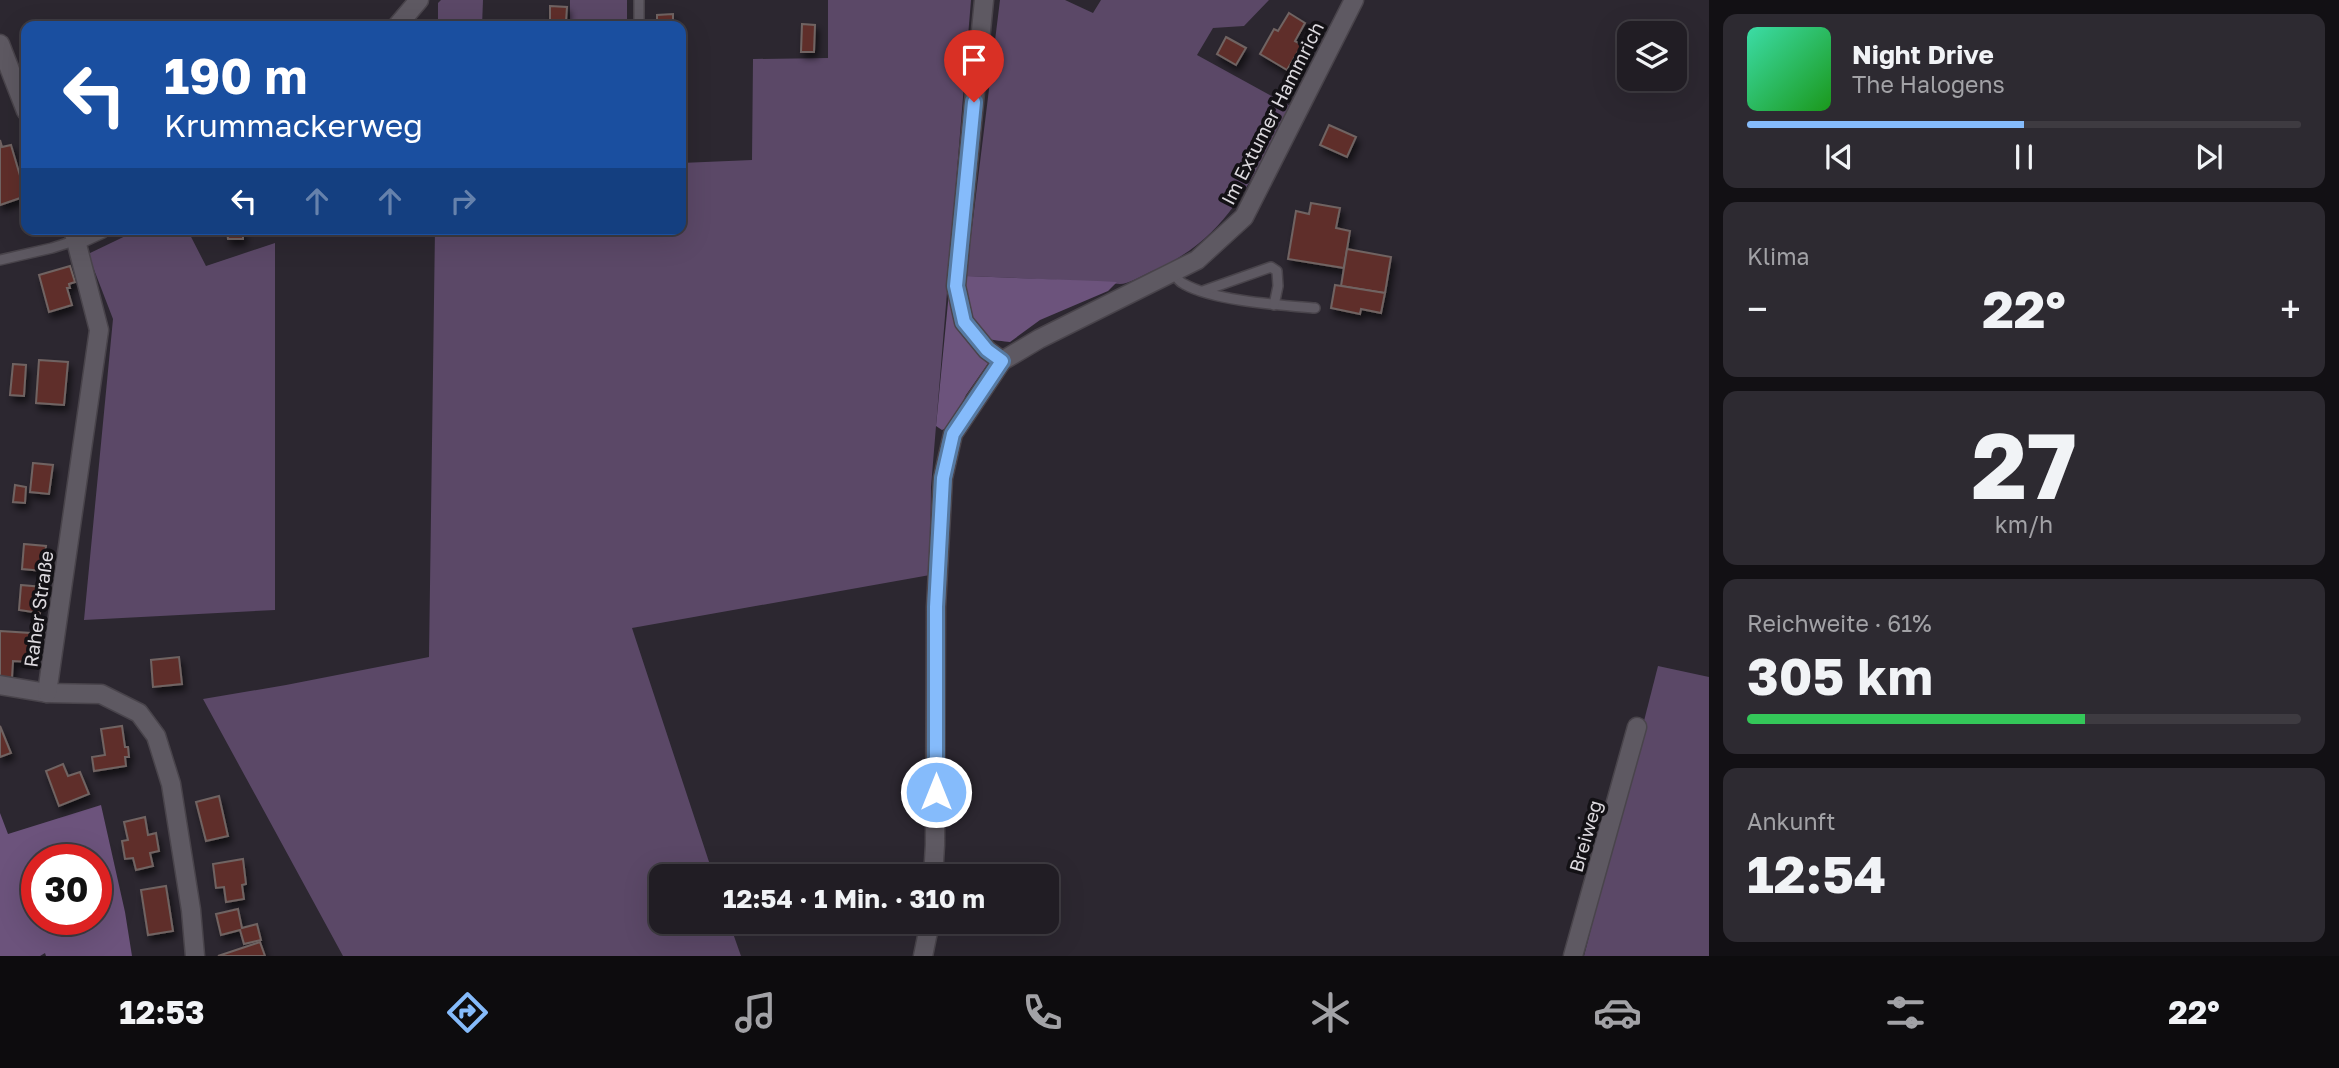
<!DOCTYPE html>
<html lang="de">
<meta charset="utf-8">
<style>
:root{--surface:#211d24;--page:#2d2a31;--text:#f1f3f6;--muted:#a2a2a6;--line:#3e3b41;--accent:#85bbfb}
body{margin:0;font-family:"Golos Text",sans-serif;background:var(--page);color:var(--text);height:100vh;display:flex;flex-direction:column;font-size:26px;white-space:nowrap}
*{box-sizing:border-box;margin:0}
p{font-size:23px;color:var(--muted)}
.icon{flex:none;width:38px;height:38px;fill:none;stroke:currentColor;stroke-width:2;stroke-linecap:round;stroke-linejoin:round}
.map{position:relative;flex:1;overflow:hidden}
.details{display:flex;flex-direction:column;gap:14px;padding:14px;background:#121014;width:630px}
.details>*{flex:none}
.hud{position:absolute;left:21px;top:21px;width:665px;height:214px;border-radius:14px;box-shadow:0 7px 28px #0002,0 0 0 2px var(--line);background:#1a4fa0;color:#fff;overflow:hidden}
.buttons{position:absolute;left:1617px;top:21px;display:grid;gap:14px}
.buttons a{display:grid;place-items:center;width:70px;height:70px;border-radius:14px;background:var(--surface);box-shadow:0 7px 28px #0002,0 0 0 2px var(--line);font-size:35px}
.speed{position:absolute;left:21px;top:844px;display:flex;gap:14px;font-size:35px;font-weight:700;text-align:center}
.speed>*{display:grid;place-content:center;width:91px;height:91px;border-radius:50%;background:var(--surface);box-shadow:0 7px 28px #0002,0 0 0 2px var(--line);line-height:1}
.speed .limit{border:10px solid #d22;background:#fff;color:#111}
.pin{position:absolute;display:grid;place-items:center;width:60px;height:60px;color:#fff;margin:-72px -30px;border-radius:50% 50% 50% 0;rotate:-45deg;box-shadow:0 0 7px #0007}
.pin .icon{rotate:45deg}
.me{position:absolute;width:77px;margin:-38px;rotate:0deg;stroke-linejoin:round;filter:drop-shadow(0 0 5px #0008)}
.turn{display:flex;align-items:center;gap:24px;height:147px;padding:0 28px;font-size:32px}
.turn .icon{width:91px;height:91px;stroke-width:2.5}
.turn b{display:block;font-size:49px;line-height:60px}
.lanes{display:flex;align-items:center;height:66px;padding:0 28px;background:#0003;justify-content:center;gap:35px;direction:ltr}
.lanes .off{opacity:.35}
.big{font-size:52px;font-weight:700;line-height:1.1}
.details .widget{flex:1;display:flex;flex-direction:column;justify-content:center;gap:10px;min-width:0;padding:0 24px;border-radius:14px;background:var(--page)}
.details .dial{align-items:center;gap:0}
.dial b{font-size:91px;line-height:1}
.song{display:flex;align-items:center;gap:21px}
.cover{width:84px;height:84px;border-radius:10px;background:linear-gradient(135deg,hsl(160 70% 55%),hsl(120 70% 35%))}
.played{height:7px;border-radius:4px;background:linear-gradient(90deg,var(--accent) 50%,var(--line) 50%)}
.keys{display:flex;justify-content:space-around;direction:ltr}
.heat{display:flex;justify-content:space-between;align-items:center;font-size:38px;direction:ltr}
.charge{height:10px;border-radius:5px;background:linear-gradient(90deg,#34c759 61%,var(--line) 0)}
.trip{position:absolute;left:649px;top:864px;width:410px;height:70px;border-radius:14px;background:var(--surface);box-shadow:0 7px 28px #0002,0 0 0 2px var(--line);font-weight:700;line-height:70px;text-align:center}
.tabs{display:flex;height:112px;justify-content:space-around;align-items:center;background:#0d0c0e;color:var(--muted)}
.tabs .icon{width:49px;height:49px}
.tabs .on{color:var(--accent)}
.tabs b{font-size:32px;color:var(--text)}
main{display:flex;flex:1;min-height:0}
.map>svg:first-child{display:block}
.green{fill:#5b4867}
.forest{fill:#6c537c;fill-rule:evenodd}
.building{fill:#5f2f2b;stroke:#706462;stroke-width:2;filter:url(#shadow)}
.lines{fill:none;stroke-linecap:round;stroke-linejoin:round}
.lane-casing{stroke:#49444b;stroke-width:12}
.street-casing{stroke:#49444b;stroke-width:21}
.lane{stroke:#5e5962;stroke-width:9}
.street{stroke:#5e5962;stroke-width:18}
.route-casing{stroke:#567aa3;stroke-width:18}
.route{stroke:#85bbfb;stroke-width:12}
.labels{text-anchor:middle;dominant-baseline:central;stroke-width:7;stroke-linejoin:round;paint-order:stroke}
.street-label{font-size:19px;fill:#dcd9de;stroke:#131115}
</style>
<main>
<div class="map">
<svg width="1709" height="956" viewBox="0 0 1709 956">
<defs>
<filter id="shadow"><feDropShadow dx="3" dy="5.5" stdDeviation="3.5" flood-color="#0009"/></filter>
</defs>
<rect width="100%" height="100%" fill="#2c2730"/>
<g class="green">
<polygon points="441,0 483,0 482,26 438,26 438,3"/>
<rect x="570" y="0" width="57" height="26"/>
<polygon points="828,0 971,0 931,487 930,575 632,628 714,877 662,877 662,922 729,922 741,956 343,956 203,699 286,685 429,657 435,229 681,229 681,163 752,160 753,59 828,58"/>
<path d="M1000,0H1065L1093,13L1101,0H1269L1244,26L1213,28L1197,55L1290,106C1252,177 1230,239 1150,272C1142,276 1128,284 1120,284C1070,280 1018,278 966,276Z"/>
<polygon points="140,229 187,229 206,266 275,243 275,610 84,620 113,319 88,254"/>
<polygon points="1658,666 1709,677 1709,956 1584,956"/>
</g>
<g class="forest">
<path d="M966,276L1098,281L1117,282L1108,291L1040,320L1010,342C1004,341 993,341 987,338C967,326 965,296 966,276Z"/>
<polygon points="949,292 989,362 966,395 951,426 942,430 936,426"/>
<path d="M101,805L125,912L132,956H46L45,953L40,956H0V813L8,834ZM37,859H96V919H37Z"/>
</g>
<g class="building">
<polygon points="550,6 567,7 566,22 550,22"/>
<polygon points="1289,13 1305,23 1295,41 1302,45 1287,70 1260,54 1274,29 1278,31"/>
<polygon points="673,14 673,26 657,26 657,15"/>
<polygon points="802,24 815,25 814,52 801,52"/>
<polygon points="1226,37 1246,48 1236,65 1217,54"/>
<polygon points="1329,125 1356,137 1347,157 1320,145"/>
<polygon points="0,140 2,147 11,145 26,196 0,205"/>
<polygon points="1311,203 1340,208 1336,228 1350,231 1344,268 1288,259 1296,211 1309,214"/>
<polygon points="227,229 243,229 243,239 228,239"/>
<polygon points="1347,249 1391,257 1385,293 1341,286"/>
<polygon points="70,266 75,282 69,284 70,288 67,288 72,305 49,312 39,275"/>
<polygon points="1335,285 1385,293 1381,313 1361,309 1360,314 1331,308"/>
<polygon points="39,360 68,362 64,405 36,403"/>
<polygon points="13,364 26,365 24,396 10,395"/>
<polygon points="33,463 53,465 49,494 30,492"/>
<polygon points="15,485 26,487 25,503 13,502"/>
<polygon points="24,544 46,546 43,571 22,569"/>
<polygon points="21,585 43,587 40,613 19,610"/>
<polygon points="0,631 31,633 30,662 13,661 12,678 0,677"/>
<polygon points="179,657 182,684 153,687 151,660"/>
<polygon points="0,726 11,753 0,757"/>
<polygon points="122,726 125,747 128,747 129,757 125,757 126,766 94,771 92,757 105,755 101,729"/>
<polygon points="63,764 68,776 80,772 89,794 59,806 46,771"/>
<polygon points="219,796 228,836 206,841 196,802"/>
<polygon points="145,817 148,835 156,833 159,851 150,853 153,866 136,870 133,858 125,859 122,841 128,840 124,822"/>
<polygon points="243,859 246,884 242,885 244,899 226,902 224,887 216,888 213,864"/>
<polygon points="166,886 173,931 148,935 141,890"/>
<polygon points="238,909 242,928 257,924 261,940 244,944 240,930 221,935 216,914"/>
<polygon points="260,942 265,956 218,956"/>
</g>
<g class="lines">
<defs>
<g id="lane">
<polyline points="639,26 639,0"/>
<polyline points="0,260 52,248 77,240"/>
<path d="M1173,272C1176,277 1179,282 1184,284C1214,301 1280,305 1315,308"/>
<polyline points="1203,291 1271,267 1277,271 1278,286 1274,305"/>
</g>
<g id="street">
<polyline points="984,0 956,286 964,322 987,350 1002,361"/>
<polyline points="397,26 419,0"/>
<polyline points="0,44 26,111"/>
<polyline points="77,240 101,229"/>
<polyline points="0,685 47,693 101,694 139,713 156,736 171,784 191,910 195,956"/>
<polyline points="47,693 99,330 73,229"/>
<polyline points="933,877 935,845 936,607 943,478 953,434 1002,361 1039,339 1197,260 1244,217 1354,0"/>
<polyline points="923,956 930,922"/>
<polyline points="1573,956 1637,727"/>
</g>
</defs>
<use href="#lane" class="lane-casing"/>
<use href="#street" class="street-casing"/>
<use href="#lane" class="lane"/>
<use href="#street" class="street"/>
</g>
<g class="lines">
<defs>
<polyline id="route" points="936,792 936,607 943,478 953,434 1002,361 987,350 964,322 956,286 974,102"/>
</defs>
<use href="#route" class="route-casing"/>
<use href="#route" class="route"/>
</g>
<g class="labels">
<g class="street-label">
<text transform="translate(1272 113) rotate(-63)">Im Extumer Hammrich</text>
<text transform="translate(38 609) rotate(-82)">Raher Straße</text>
<text transform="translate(1585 836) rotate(-74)">Breiweg</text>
</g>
</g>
</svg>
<div class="buttons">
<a><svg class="icon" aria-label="layers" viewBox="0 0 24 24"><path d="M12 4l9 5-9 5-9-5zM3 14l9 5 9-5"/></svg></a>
</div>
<div class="speed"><div class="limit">30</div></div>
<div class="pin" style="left:974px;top:102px;background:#d93025"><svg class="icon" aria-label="arrive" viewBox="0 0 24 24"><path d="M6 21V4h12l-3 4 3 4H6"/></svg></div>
<svg class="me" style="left:936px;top:792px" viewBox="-20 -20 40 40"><circle r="17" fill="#85bbfb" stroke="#fff" stroke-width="3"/><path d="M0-11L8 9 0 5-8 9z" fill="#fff"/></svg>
<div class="trip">12:54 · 1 Min. · 310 m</div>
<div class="hud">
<div class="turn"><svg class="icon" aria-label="left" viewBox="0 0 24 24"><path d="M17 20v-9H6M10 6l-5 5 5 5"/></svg><div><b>190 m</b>Krummackerweg</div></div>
<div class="lanes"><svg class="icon" aria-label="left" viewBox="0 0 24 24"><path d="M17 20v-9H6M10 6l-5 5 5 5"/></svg><svg class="icon off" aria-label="ahead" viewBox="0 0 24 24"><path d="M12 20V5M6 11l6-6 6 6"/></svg><svg class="icon off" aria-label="ahead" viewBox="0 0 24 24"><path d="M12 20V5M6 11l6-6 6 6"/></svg><svg class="icon off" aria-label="right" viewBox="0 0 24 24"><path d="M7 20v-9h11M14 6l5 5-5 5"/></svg></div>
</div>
</div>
<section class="details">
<div class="widget">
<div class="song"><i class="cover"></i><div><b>Night Drive</b><p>The Halogens</p></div></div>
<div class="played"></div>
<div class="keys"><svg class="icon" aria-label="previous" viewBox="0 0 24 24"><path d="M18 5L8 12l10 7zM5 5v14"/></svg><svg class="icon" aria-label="pause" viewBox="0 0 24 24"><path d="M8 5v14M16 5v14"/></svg><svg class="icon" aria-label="next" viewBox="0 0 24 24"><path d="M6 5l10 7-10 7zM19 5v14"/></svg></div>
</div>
<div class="widget"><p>Klima</p>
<div class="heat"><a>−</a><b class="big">22°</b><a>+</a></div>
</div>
<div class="widget dial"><b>27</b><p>km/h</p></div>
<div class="widget"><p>Reichweite · 61%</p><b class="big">305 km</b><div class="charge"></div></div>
<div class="widget"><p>Ankunft</p><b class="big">12:54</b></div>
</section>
</main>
<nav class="tabs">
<b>12:53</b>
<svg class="icon on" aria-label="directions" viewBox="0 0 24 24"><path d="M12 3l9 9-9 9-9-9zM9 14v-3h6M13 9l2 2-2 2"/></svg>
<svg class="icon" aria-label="music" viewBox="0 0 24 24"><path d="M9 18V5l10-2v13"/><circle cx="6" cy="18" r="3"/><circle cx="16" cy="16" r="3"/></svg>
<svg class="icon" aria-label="phone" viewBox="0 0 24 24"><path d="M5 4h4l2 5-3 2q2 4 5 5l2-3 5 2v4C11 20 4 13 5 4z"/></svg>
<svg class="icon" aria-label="climate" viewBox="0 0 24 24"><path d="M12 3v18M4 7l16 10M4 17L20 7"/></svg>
<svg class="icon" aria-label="car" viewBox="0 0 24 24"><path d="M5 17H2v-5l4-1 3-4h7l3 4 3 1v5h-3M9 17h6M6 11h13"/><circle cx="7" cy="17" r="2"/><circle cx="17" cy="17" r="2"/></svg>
<svg class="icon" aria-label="filters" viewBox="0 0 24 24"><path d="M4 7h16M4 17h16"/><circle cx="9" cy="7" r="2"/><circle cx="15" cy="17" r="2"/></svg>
<b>22°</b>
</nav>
